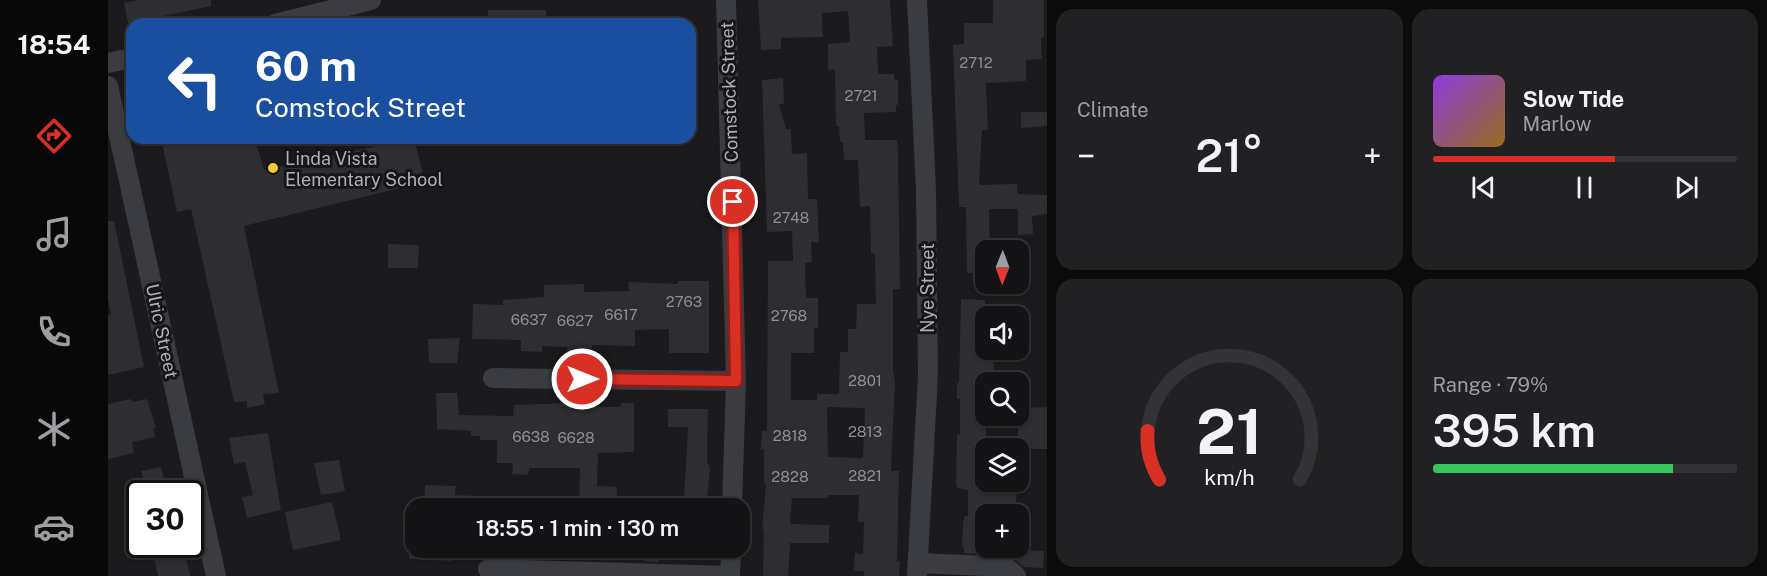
<!DOCTYPE html>
<meta charset="utf-8">
<style>
:root{--surface:#141416;--page:#212123;--text:#f1f3f6;--muted:#9d9ea1;--line:#333335;--accent:#d93025}
body{margin:0;font-family:"Public Sans",sans-serif;background:var(--page);color:var(--text);height:100vh;display:flex;flex-direction:column;font-size:22px;white-space:nowrap}
*{box-sizing:border-box;margin:0}
p{font-size:20px;color:var(--muted)}
.icon{flex:none;width:33px;height:33px;fill:none;stroke:currentColor;stroke-width:2;stroke-linecap:round;stroke-linejoin:round}
.map{position:relative;flex:1;overflow:hidden}
.sheet{display:flex;flex-direction:column;gap:9px;padding:9px;background:#0b0b0c;width:720px}
.sheet>*{flex:none}
.top-card{position:absolute;left:18px;top:18px;width:570px;height:126px;border-radius:18px;box-shadow:0 2px 4px #0004,0 0 0 2px var(--line);background:#1a4fa0;color:#fff;overflow:hidden}
.needle{width:39px;rotate:181deg}
.buttons{position:absolute;left:867px;top:240px;display:grid;gap:12px}
.buttons a{display:grid;place-items:center;width:54px;height:54px;border-radius:12px;background:var(--surface);box-shadow:0 2px 4px #0004,0 0 0 2px var(--line);font-size:30px}
.speed{position:absolute;left:18px;top:480px;display:flex;gap:12px;font-size:30px;font-weight:700;text-align:center}
.speed>*{display:grid;place-content:center;width:78px;height:78px;border-radius:50%;background:var(--surface);box-shadow:0 2px 4px #0004,0 0 0 2px var(--line);line-height:1}
.speed .limit{border:3px solid #111;border-radius:9px;background:#fff;color:#111}
.pin{position:absolute;display:grid;place-items:center;width:51px;height:51px;color:#fff;margin:-26px;border:3px solid #fff;border-radius:50%;box-shadow:0 2px 6px #0007}
.me{position:absolute;width:66px;margin:-33px;rotate:90deg;stroke-linejoin:round;filter:drop-shadow(0 0 4px #0008)}
.turn{display:flex;align-items:center;gap:21px;height:126px;padding:0 30px;font-size:27px}
.turn .icon{width:78px;height:78px;stroke-width:2.5}
.turn b{display:block;font-size:42px;line-height:51px}
.big{font-size:45px;font-weight:600;line-height:1.1}
.sheet .tile{flex:1;display:flex;flex-direction:column;justify-content:center;gap:9px;min-width:0;padding:0 21px;border-radius:18px;background:var(--page)}
.sheet .dial{align-items:center;gap:0}
.dial svg{height:156px;overflow:visible;fill:none;stroke:var(--line);stroke-width:7;stroke-linecap:round;text-anchor:middle}
.dial text{fill:var(--text);stroke:none}
.song{display:flex;align-items:center;gap:18px}
.cover{width:72px;height:72px;border-radius:9px;background:linear-gradient(135deg,hsl(270 70% 55%),hsl(40 70% 35%))}
.played{height:6px;border-radius:3px;background:linear-gradient(90deg,var(--accent) 60%,var(--line) 60%)}
.keys{display:flex;justify-content:space-around;direction:ltr}
.heat{display:flex;justify-content:space-between;align-items:center;font-size:33px;direction:ltr}
.charge{height:9px;border-radius:4px;background:linear-gradient(90deg,#34c759 79%,var(--line) 0)}
.sheet .tiles{flex:1;display:grid;gap:9px;grid-template-columns:repeat(2,1fr)}
.trip{position:absolute;left:297px;top:498px;width:345px;height:60px;border-radius:18px;background:var(--surface);box-shadow:0 2px 4px #0004,0 0 0 2px var(--line);font-weight:600;line-height:60px;text-align:center}
main{display:flex;flex:1;min-height:0}
.tab-bar{display:flex;flex-direction:column;width:108px;justify-content:space-around;align-items:center;background:#080809;color:var(--muted)}
.tab-bar .icon{width:42px;height:42px}
.tab-bar .on{color:var(--accent)}
.tab-bar b{font-size:27px;color:var(--text)}
.map>svg:first-child{display:block}
.building{fill:#2e2d31;fill-rule:evenodd}
.lines{fill:none;stroke-linecap:round;stroke-linejoin:round}
.minor{stroke:#3b3c42;stroke-width:20}
.route-casing{stroke:#8d1f18;stroke-width:15}
.route{stroke:#d93025;stroke-width:10}
.poi-dot{fill:#f6c739;stroke:#161518;stroke-width:2}
.labels{text-anchor:middle;dominant-baseline:central;stroke-width:6;stroke-linejoin:round;paint-order:stroke}
.number-label{font-size:15px;fill:#8c8e98}
.street-label{font-size:18px;fill:#adb0bc;stroke:#161518}
.poi-label{font-size:18px;fill:#adb0bc;stroke:#161518;text-anchor:start}
</style>
<main>
<nav class="tab-bar">
<b>18:54</b>
<svg class="icon on" aria-label="directions" viewBox="0 0 24 24"><path d="M12 3l9 9-9 9-9-9zM9 14v-3h6M13 9l2 2-2 2"/></svg>
<svg class="icon" aria-label="music" viewBox="0 0 24 24"><path d="M9 18V5l10-2v13"/><circle cx="6" cy="18" r="3"/><circle cx="16" cy="16" r="3"/></svg>
<svg class="icon" aria-label="phone" viewBox="0 0 24 24"><path d="M5 4h4l2 5-3 2q2 4 5 5l2-3 5 2v4C11 20 4 13 5 4z"/></svg>
<svg class="icon" aria-label="climate" viewBox="0 0 24 24"><path d="M12 3v18M4 7l16 10M4 17L20 7"/></svg>
<svg class="icon" aria-label="car" viewBox="0 0 24 24"><path d="M5 17H2v-5l4-1 3-4h7l3 4 3 1v5h-3M9 17h6M6 11h13"/><circle cx="7" cy="17" r="2"/><circle cx="17" cy="17" r="2"/></svg>
</nav>
<div class="map">
<svg width="939" height="576" viewBox="0 0 939 576">
<rect width="100%" height="100%" fill="#1b1a1d"/>
<g class="building">
<polygon points="31,0 103,0 103,6 55,16 56,19 24,24 21,27 16,3"/>
<path d="M650,0H782L785,46L769,47L770,74H786L787,80H790V105H788V112L756,113L757,140H789L790,153L792,289H785V369L787,382L783,471H791L789,561H792L791,576H756V571H746L747,553L755,554L756,522H750L751,495H720V498H684L682,524L721,525V543H682L680,576H655L656,529H654L658,485L656,484V449H653L654,431H659L660,261H685L684,231L659,232L654,80L675,78L676,104H671L678,129H683L684,154L699,153L700,199H709L711,242H703L704,262L697,263L698,298H710V328H706V353H683V400H709V394H731L732,352H740V329H748L749,304H768L767,253H763L762,206L752,207L750,160H736L735,142H732L731,126H728L727,69L720,70V44L742,42L740,11L714,13L715,37L673,38V49L653,50ZM719,407L757,408L755,458L720,457Z"/>
<polygon points="885,0 936,0 936,36 933,39 934,59 918,60 918,81 878,83 880,130 874,130 871,185 909,184 910,194 939,195 939,214 924,216 925,234 910,235 910,209 881,209 882,250 878,250 878,272 859,273 858,207 851,207 845,45 856,44 856,23 885,23"/>
<polygon points="380,10 438,10 439,24 380,24"/>
<polygon points="913,112 939,112 939,126 913,128"/>
<polygon points="53,138 147,138 156,170 306,138 317,182 136,226 171,393 155,394 157,404 139,408 139,401 126,402 83,209 69,212"/>
<polygon points="0,221 6,221 36,367 0,375 0,315 3,315 0,299"/>
<polygon points="280,244 311,245 310,268 280,268"/>
<polygon points="570,281 601,281 601,353 561,353 561,329 527,330 527,346 484,345 484,352 478,352 478,356 465,356 466,352 459,352 459,347 434,346 434,352 413,351 413,340 364,339 365,304 395,305 395,300 436,297 436,285 476,284 476,292 521,291 520,282 570,284"/>
<polygon points="853,299 877,300 878,350 886,350 885,382 878,382 878,482 909,485 907,514 878,514 878,554 856,553 856,547 854,547 855,523 857,516 860,516 860,490 849,488 848,483 849,435 852,435 852,399 849,399 849,383 851,383"/>
<polygon points="352,338 349,363 321,363 320,339"/>
<polygon points="328,393 349,393 351,415 405,416 406,405 486,402 486,407 513,407 513,403 526,403 526,452 490,453 489,486 509,487 508,508 471,508 472,468 422,468 419,475 404,474 405,463 389,463 389,440 372,440 372,436 363,436 363,431 329,429"/>
<polygon points="23,399 24,402 39,399 48,428 45,429 47,437 24,442 26,453 0,459 0,404"/>
<polygon points="939,407 939,449 917,449 917,439 910,439 910,408"/>
<polygon points="560,409 600,409 599,461 602,468 599,499 576,498 580,427 560,427"/>
<polygon points="160,433 173,510 139,518 134,497 145,495 137,462 126,464 121,438"/>
<polygon points="231,460 237,491 213,495 206,463"/>
<polygon points="53,467 60,494 39,494 33,471"/>
<polygon points="317,485 348,486 347,495 401,497 401,508 329,508 329,503 316,502"/>
<polygon points="224,502 233,540 185,550 177,512"/>
<polygon points="43,544 75,544 82,576 50,576"/>
<polygon points="301,548 345,548 345,561 301,559"/>
<polygon points="536,548 552,548 551,562 535,561"/>
<polygon points="903,550 936,551 935,568 916,567 903,557"/>
</g>
<g class="lines">
<g class="minor">
<polyline points="618,0 628,381 624,508"/>
<polyline points="167,24 263,0"/>
<polyline points="0,63 24,58"/>
<polyline points="0,86 108,576"/>
<polyline points="385,378 628,381"/>
<polyline points="810,563 898,567 908,576"/>
<polyline points="380,569 622,576"/>
<polyline points="622,576 623,548"/>
<polyline points="809,576 820,374 818,190 809,0"/>
</g>
</g>
<g class="lines">
<defs>
<polyline id="route" points="474,379 628,381 625,202"/>
</defs>
<use href="#route" class="route-casing"/>
<use href="#route" class="route"/>
</g>
<circle class="poi-dot" cx="165" cy="168" r="6"/>
<g class="labels">
<g class="number-label">
<text x="868" y="62">2712</text>
<text x="753" y="95">2721</text>
<text x="683" y="217">2748</text>
<text x="576" y="301">2763</text>
<text x="513" y="314">6617</text>
<text x="681" y="315">2768</text>
<text x="421" y="319">6637</text>
<text x="467" y="320">6627</text>
<text x="757" y="380">2801</text>
<text x="757" y="431">2813</text>
<text x="682" y="435">2818</text>
<text x="423" y="436">6638</text>
<text x="468" y="437">6628</text>
<text x="757" y="475">2821</text>
<text x="682" y="476">2828</text>
</g>
<g class="street-label">
<text transform="translate(621 92) rotate(-92)">Comstock Street</text>
<text transform="translate(819 288) rotate(-90)">Nye Street</text>
<text transform="translate(54 331) rotate(78)">Ulric Street</text>
</g>
<g class="poi-label">
<text x="177" y="158">Linda Vista<tspan x="177" dy="21">Elementary School</tspan></text>
</g>
</g>
</svg>
<div class="buttons">
<a><svg class="needle" viewBox="-14 -14 28 28"><path d="M0-13l5 13h-10z" fill="#e53935"/><path d="M0 13l5-13h-10z" fill="#9d9ea1"/></svg></a>
<a><svg class="icon" aria-label="sound" viewBox="0 0 24 24"><path d="M4 9h4l5-4v14l-5-4H4zM17 9q2 3 0 6"/></svg></a>
<a><svg class="icon" aria-label="search" viewBox="0 0 24 24"><circle cx="10" cy="10" r="6"/><path d="M15 15l6 6"/></svg></a>
<a><svg class="icon" aria-label="layers" viewBox="0 0 24 24"><path d="M12 4l9 5-9 5-9-5zM3 14l9 5 9-5"/></svg></a>
<a>+</a>
</div>
<div class="speed"><div class="limit">30</div></div>
<div class="pin" style="left:625px;top:202px;background:#d93025"><svg class="icon" aria-label="arrive" viewBox="0 0 24 24"><path d="M6 21V4h12l-3 4 3 4H6"/></svg></div>
<svg class="me" style="left:474px;top:379px" viewBox="-20 -20 40 40"><circle r="17" fill="#d93025" stroke="#fff" stroke-width="3"/><path d="M0-11L8 9 0 5-8 9z" fill="#fff"/></svg>
<div class="trip">18:55 · 1 min · 130 m</div>
<div class="top-card">
<div class="turn"><svg class="icon" aria-label="left" viewBox="0 0 24 24"><path d="M17 20v-9H6M10 6l-5 5 5 5"/></svg><div><b>60 m</b>Comstock Street</div></div>
</div>
</div>
<section class="sheet">
<div class="tiles">
<div class="tile"><p>Climate</p>
<div class="heat"><a>−</a><b class="big">21°</b><a>+</a></div>
</div>
<div class="tile">
<div class="song"><i class="cover"></i><div><b>Slow Tide</b><p>Marlow</p></div></div>
<div class="played"></div>
<div class="keys"><svg class="icon" aria-label="previous" viewBox="0 0 24 24"><path d="M18 5L8 12l10 7zM5 5v14"/></svg><svg class="icon" aria-label="pause" viewBox="0 0 24 24"><path d="M8 5v14M16 5v14"/></svg><svg class="icon" aria-label="next" viewBox="0 0 24 24"><path d="M6 5l10 7-10 7zM19 5v14"/></svg></div>
</div>
<div class="tile dial"><svg viewBox="0 0 100 80">
<path d="M14 69A42 42 0 1 1 86 69"/>
<path d="M14 69A42 42 0 0 1 8 44" stroke="#d93025"/>
<text x="50" y="56" font-size="32" font-weight="700">21</text>
<text x="50" y="72" font-size="11">km/h</text>
</svg></div>
<div class="tile"><p>Range · 79%</p><b class="big">395 km</b><div class="charge"></div></div>
</div>
</section>
</main>
